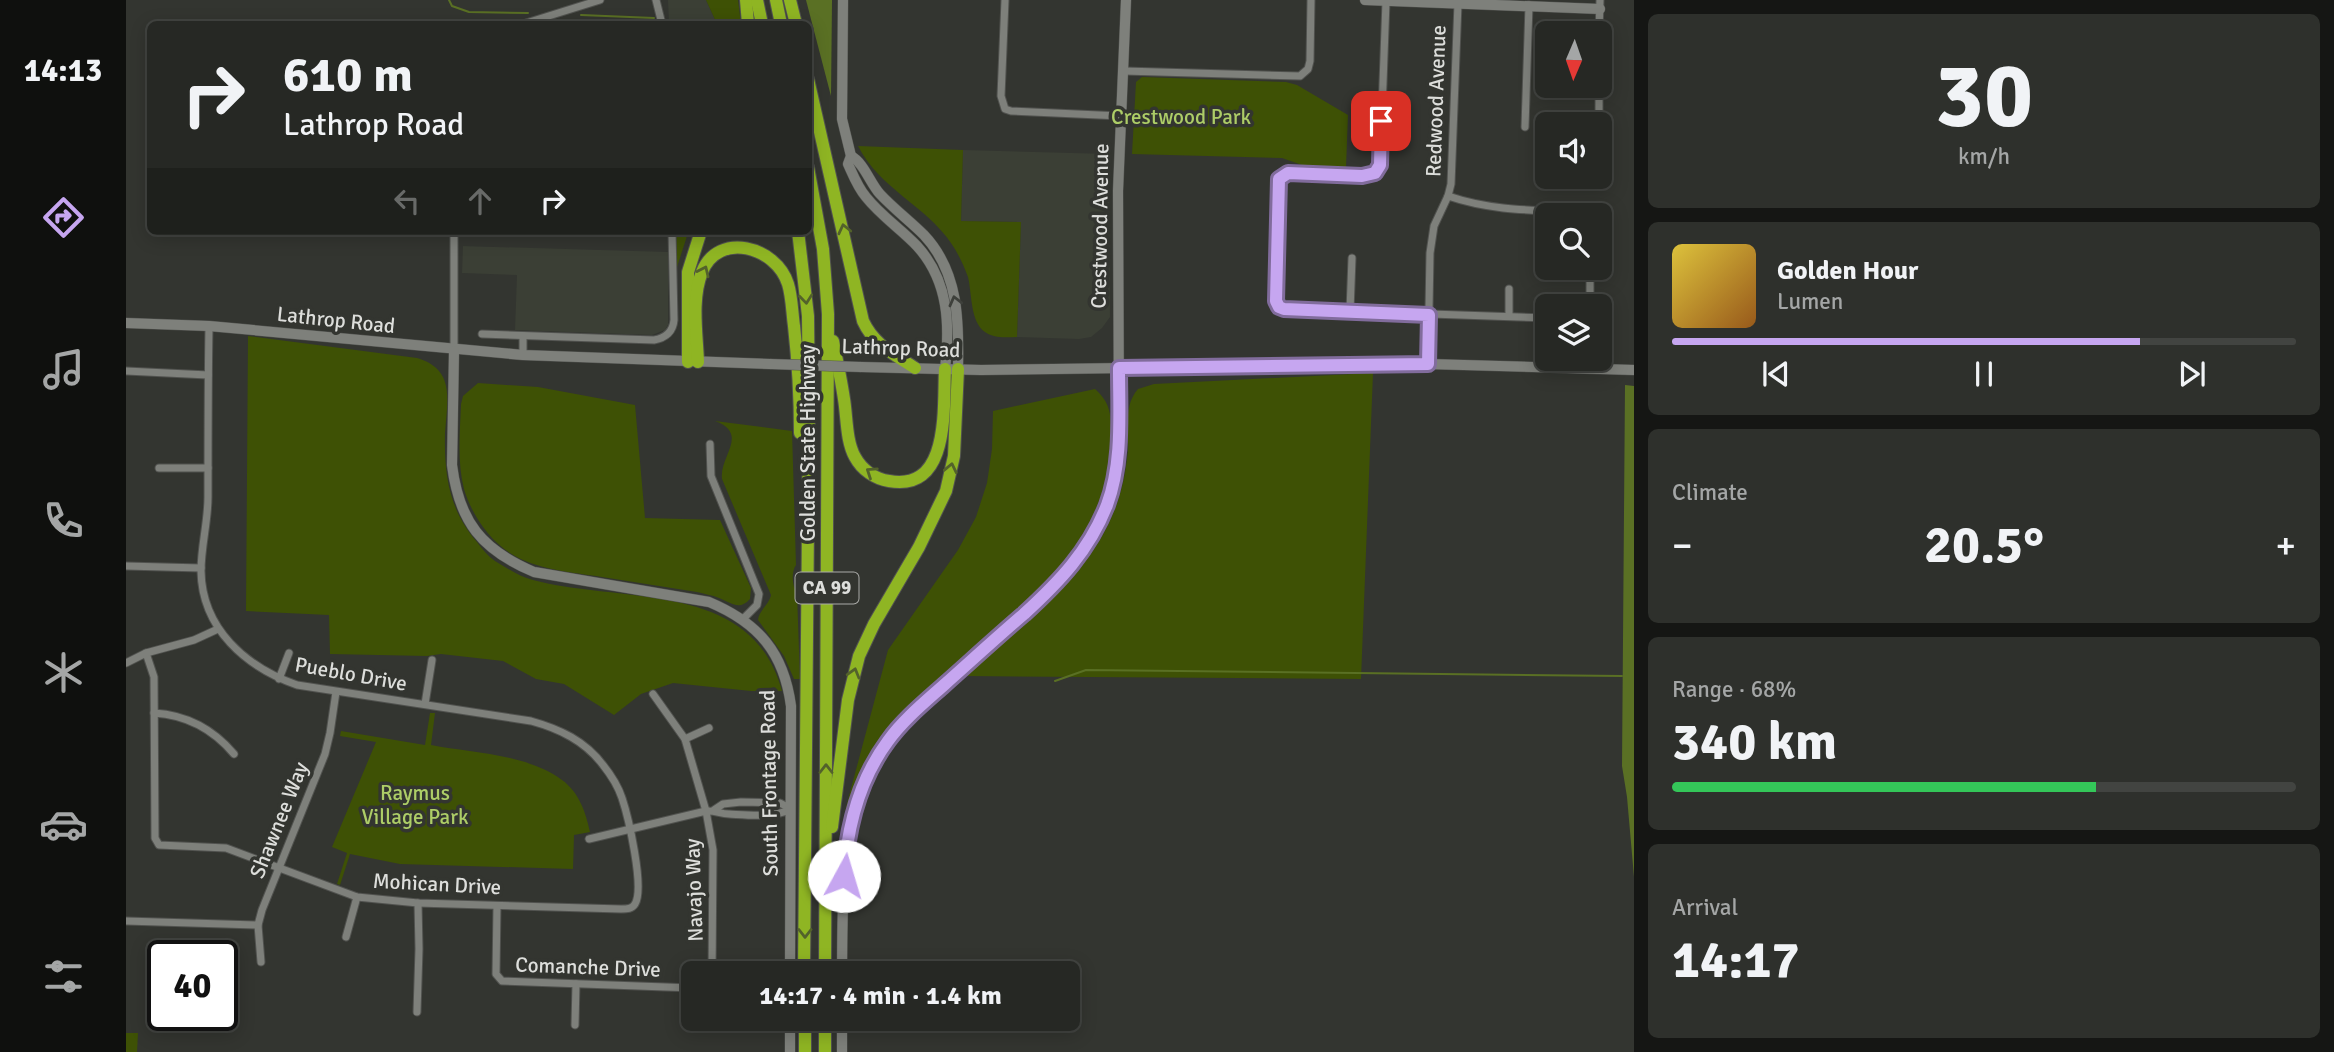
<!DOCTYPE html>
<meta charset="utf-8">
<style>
:root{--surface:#262824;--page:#2e302c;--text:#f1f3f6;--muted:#a4a6a6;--line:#424441;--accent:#c6a6f0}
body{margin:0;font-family:Signika,sans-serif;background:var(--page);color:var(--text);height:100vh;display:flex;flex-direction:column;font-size:26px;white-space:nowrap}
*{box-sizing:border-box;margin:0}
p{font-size:23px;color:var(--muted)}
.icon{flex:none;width:38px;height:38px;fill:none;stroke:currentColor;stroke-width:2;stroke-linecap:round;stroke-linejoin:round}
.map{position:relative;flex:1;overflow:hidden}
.details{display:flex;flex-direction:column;gap:14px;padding:14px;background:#151614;width:700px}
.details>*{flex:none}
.hud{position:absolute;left:21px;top:21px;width:665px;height:214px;border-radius:10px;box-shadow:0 4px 18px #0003,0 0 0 2px var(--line);background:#262824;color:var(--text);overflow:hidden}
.needle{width:46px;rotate:182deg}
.controls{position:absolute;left:1409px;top:21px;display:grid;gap:14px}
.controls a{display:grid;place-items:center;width:77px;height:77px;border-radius:10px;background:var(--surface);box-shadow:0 4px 18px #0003,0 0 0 2px var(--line);font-size:35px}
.speed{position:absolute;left:21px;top:940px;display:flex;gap:14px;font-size:35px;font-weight:700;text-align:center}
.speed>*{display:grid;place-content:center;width:91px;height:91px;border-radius:50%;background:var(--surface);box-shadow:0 4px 18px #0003,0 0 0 2px var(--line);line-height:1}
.speed .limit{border:4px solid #111;border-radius:10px;background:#fff;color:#111}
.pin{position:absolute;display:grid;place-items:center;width:60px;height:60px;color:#fff;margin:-30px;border-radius:14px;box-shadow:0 4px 10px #0006}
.me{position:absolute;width:77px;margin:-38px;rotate:6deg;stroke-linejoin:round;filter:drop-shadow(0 0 5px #0008)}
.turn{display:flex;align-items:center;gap:24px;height:147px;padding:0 21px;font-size:32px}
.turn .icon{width:91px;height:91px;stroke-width:2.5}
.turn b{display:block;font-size:49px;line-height:60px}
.lanes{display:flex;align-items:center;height:66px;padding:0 21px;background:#0003;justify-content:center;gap:35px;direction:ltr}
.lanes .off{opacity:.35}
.big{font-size:52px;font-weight:700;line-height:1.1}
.details .tile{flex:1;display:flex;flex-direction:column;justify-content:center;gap:10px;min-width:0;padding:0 24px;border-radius:10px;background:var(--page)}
.details .dial{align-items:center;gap:0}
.dial b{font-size:91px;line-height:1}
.song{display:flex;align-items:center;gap:21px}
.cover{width:84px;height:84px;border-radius:10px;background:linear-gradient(135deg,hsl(50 70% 55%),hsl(30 70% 35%))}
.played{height:7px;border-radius:4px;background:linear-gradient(90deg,var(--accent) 75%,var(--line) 75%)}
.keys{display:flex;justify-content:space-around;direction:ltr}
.heat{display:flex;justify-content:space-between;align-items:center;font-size:38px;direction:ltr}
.charge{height:10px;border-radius:5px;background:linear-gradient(90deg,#34c759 68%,var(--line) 0)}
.trip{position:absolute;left:555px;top:961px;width:399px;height:70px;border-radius:10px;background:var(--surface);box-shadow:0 4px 18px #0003,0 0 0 2px var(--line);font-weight:700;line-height:70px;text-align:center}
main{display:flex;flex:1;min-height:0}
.menu{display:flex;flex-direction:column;width:126px;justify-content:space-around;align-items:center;background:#0f100e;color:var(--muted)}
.menu .icon{width:49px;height:49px}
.menu .active{color:var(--accent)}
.menu b{font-size:32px;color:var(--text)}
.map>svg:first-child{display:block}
.built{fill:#3b3f35}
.green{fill:#3e5105}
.water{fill:#5a7024}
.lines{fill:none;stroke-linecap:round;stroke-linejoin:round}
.stream{stroke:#5a7024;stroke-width:2}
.street-casing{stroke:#51524f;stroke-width:9}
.secondary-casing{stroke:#51524f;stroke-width:11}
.highway-casing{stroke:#51524f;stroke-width:14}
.street{stroke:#7e807b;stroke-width:7}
.secondary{stroke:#7e807b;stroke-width:10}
.highway{stroke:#8fb523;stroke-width:12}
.secondary-bridge-casing{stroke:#51524f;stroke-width:11;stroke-linecap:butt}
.secondary-bridge{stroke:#7e807b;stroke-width:10}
.oneway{stroke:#53622b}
.oneway2{stroke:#3e403b}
.route-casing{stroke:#816c9c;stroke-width:18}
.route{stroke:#c6a6f0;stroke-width:12}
.labels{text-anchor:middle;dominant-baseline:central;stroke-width:7;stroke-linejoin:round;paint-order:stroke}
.shield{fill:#333530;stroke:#aaaba8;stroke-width:2}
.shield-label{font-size:19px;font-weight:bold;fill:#dddedb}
.street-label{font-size:21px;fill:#dddedb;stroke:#333530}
.park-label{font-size:21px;fill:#adcd67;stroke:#333530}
</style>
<main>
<nav class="menu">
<b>14:13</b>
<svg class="icon active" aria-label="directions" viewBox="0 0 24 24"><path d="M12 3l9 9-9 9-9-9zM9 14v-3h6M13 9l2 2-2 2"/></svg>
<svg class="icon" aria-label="music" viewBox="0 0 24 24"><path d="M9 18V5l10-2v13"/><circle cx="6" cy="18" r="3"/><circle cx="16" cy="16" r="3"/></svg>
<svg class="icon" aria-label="phone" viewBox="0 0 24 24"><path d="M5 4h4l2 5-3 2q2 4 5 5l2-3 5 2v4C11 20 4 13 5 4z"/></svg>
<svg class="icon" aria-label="climate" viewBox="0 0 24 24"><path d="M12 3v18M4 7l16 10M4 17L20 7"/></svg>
<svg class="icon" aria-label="car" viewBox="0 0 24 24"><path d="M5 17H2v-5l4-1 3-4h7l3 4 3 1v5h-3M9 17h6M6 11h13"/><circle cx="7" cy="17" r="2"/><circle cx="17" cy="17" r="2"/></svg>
<svg class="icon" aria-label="filters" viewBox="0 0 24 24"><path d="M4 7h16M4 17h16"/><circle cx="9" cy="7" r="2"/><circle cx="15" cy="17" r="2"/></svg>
</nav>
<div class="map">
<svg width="1508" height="1052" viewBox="0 0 1508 1052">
<rect width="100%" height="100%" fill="#333530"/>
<g class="built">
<polygon points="542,0 580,0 591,24 543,24"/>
<polygon points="837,150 983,154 984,317 976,328 965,337 953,339 891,337 895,222 835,221"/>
<polygon points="337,246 542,252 542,325 539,330 526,335 389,330 391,275 336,273"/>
</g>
<g class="green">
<polygon points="580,0 612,0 615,24 591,24"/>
<polygon points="1016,77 1160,82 1171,85 1222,115 1220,167 1176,165 1156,158 1006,154 1010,82"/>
<path d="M732,146L837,150L835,221L895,222L891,337C880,337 869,339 859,332C844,322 846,293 842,277C838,266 832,253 825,243C799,205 754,189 732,146Z"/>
<polygon points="550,231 562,233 551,267"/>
<path d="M122,336L291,358C305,362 317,370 320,386C323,400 320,418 319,433C318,475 323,510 351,542C356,549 362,556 369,561C381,568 394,577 407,580C496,604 626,579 656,691H625L547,683L515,694L488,715L438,684L410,679L377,661L315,654L301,656L204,654L203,615L120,611Z"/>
<path d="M1247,373L1235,679L839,676C894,627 961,581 989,509C996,491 1000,471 1002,451C1003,430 997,406 1012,389L1028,384Z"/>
<path d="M352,383L412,387L509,405L519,518L594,520L625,588L624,599C613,611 606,603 593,598C586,595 578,594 571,592C539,587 508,582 476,577C446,572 410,570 384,553C362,539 345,513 338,489C331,462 334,432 335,404L337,396Z"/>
<path d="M969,389C986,404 985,417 985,438C984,497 956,547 916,588L768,723L735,772L719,811L762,650L832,550L850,517L861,483L866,449L867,411Z"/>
<path d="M589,421L666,431L670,565C665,572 666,586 671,593L674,679H668L658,656L632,620C633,610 643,605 645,595L596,479C593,456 624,434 589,421Z"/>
<path d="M304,713H309L305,745C347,753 401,754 436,780C453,792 460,813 464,832L448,835L447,869L274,864L224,854L214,885L211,884L221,853L206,847L250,742L214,736L215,731L299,745Z"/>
<polygon points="0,1033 12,1033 11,1052 0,1052"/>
</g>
<g class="water">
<polygon points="680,0 706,0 705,96"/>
<polygon points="1499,385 1508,386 1508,877 1501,797 1496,766"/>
</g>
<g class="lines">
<g class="stream">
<polyline points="323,0 326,6 343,12 402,13"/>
<polyline points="455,15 528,18"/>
<polyline points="929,681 960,670 1496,676"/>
</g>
<defs>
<g id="street">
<polyline points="530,0 536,24"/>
<polyline points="879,0 875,96 879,109 885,111 995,116"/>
<polyline points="1260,1 1254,165 1249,173 1244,176 1162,173 1153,179 1149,288 1152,305 1158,309 1421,318"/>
<polyline points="397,24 474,0"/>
<polyline points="1473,33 1474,0"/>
<polyline points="998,71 1174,76 1182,69 1184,61 1185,0"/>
<polyline points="1473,124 1473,86"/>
<polyline points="1399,127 1403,5"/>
<path d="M1322,196C1366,211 1407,210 1453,212L1461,215"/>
<polyline points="328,231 328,351"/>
<polyline points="1464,306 1464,268"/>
<polyline points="1224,311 1226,258"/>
<polyline points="1383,316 1383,289"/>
<path d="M356,334L528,340C540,338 547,331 548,320L546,231"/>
<polyline points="397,355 397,336"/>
<polyline points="1302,364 1304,253 1308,226 1322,196 1325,184 1332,3"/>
<polyline points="0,371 82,375"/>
<polyline points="584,444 585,476 633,594 631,605 617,619"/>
<polyline points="33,468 82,468"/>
<polyline points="0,566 75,568"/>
<path d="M20,653L28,677L29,838L33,845L100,848L231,897L292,903L495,909C501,909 506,909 509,904C519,888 502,816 496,798C492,786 485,775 477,765C459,741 434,729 405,721L171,685C120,667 76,629 75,571C75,546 82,522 82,497C82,440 82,383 83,326"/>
<polyline points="0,663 20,653 68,640 92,629"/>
<polyline points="153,679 163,653"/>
<polyline points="527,694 559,739 580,811 587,850 586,973"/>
<polyline points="299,704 306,660"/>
<path d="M28,713C61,715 87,729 108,754"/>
<polyline points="559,739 583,728"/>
<polyline points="588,810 597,804 615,802 654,803 665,809"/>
<path d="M463,839L580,811C589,810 594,814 603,814C622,815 648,818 665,809"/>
<polyline points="371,906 370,974 376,981 567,988"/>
<polyline points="0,921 132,925"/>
<polyline points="220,937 231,897"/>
<polyline points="135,962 132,925 136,910 199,754 204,733 210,692"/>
<polyline points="291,1012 293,949 292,903"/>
<polyline points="449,1025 450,984"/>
</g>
<g id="secondary">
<path d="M717,0L716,119L725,156L722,164C727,175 732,188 740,197C755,216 775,229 791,246C823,281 824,325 819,369"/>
<polyline points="1239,0 1474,9"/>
<path d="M725,156C738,163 744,183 754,194C768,209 784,221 798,235C833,272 833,322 832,369"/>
<polyline points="0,323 83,326 397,355 644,364"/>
<path d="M328,351L326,465C333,522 356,550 408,572L583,602C633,623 658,653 665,706L664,973"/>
<polyline points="735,367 855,370 1302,364 1508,370"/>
<path d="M716,973C717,878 713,797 779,721C812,689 847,659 882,628C953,564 990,527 993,426L992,191L1000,0"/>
<polyline points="716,1018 716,1052"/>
<polyline points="664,1052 664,1018"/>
</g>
<g id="highway">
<polyline points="620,0 622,24"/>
<polyline points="631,0 636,24"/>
<polyline points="650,0 655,24"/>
<polyline points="664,0 670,24"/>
<path d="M682,79L737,321C748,345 768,354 789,368"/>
<polyline points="682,167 697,249 702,314 699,973"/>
<polyline points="672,231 682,316 683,412 678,973"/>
<path d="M707,341C711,360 715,379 718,399C721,417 720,441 729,457C736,470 749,479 763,481C825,492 817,407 819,369"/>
<polyline points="562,362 562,272 575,231"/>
<path d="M572,362C571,334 565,299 576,272C592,231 650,246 662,284C666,297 666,312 668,326C672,362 674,397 674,433"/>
<polyline points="706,827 722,700 733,656 748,624 793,547 820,491 828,456 832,369"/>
<polyline points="679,1018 679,1052"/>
<polyline points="699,1052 699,1018"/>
</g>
</defs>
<use href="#street" class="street-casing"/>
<use href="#secondary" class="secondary-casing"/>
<use href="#highway" class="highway-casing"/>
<use href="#street" class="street"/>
<use href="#secondary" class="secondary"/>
<use href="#highway" class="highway"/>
<defs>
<polyline id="secondary-bridge" points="644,364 735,367"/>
</defs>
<use href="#secondary-bridge" class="secondary-bridge-casing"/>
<use href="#secondary-bridge" class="secondary-bridge"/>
</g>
<defs><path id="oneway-chevron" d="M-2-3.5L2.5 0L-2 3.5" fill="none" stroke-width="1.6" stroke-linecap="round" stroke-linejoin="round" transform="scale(1.75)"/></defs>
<g class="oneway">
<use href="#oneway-chevron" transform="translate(718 229) rotate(-103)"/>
<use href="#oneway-chevron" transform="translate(578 271) rotate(-65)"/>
<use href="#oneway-chevron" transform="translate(680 299) rotate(84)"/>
<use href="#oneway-chevron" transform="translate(825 468) rotate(-78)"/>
<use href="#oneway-chevron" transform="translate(745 472) rotate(-146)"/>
<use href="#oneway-chevron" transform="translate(728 673) rotate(-74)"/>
<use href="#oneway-chevron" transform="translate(700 769) rotate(-90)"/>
<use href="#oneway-chevron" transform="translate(679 933) rotate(90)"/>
</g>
<use class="oneway2" href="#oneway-chevron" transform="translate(829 301) rotate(-104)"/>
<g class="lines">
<defs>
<path id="route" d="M718,876C721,828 733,780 762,741C777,720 799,702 818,685C845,661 871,637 898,614C933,582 963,551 981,505C997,462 993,414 993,368L1302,364L1303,315L1158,309L1153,307L1150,301L1153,179L1162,173L1236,176L1249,173L1254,165L1255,121"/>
</defs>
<use href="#route" class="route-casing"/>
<use href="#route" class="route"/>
</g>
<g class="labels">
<rect class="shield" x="669.5" y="572.5" width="63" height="31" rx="5"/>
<g class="shield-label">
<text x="701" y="588">CA 99</text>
</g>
<g class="street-label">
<text transform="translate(1310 101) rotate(-88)">Redwood Avenue</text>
<text transform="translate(974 226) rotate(-89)">Crestwood Avenue</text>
<text transform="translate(210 320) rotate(6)">Lathrop Road</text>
<text transform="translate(775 348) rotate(2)">Lathrop Road</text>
<text transform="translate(682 443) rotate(-90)">Golden State Highway</text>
<text transform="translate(225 674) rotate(10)">Pueblo Drive</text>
<text transform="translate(643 783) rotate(-91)">South Frontage Road</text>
<text transform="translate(153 820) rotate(-68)">Shawnee Way</text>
<text transform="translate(311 884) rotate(3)">Mohican Drive</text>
<text transform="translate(568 890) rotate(-92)">Navajo Way</text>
<text transform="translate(462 967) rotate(2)">Comanche Drive</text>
</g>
<g class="park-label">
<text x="1055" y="117">Crestwood Park</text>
<text x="289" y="793">Raymus<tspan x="289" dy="24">Village Park</tspan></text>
</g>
</g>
</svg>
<div class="controls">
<a><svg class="needle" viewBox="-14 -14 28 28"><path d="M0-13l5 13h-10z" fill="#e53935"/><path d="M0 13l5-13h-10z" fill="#a4a6a6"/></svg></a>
<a><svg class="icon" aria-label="sound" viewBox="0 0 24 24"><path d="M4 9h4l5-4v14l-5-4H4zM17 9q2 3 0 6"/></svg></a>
<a><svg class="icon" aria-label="search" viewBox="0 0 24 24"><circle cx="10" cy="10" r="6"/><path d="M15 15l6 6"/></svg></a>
<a><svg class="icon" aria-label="layers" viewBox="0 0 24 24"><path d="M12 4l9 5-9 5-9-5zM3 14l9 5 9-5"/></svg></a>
</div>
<div class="speed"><div class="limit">40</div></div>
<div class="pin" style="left:1255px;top:121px;background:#d93025"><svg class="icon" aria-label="arrive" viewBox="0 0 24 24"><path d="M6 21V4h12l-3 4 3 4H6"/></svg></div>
<svg class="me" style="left:718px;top:876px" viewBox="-20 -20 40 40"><circle r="19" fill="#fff"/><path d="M0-13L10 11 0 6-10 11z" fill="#c6a6f0"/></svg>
<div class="trip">14:17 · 4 min · 1.4 km</div>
<div class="hud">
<div class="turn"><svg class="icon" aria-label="right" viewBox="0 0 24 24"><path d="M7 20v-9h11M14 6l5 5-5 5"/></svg><div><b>610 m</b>Lathrop Road</div></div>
<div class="lanes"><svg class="icon off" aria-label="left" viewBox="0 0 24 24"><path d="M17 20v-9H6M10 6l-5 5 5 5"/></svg><svg class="icon off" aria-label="ahead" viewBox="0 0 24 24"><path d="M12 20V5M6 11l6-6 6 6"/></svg><svg class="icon" aria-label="right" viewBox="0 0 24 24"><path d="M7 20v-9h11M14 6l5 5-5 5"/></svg></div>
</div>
</div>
<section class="details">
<div class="tile dial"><b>30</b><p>km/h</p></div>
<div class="tile">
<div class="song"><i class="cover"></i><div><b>Golden Hour</b><p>Lumen</p></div></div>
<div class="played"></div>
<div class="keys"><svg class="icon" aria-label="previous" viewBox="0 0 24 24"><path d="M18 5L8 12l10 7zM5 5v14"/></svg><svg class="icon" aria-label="pause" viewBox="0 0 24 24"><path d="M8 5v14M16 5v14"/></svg><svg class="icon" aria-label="next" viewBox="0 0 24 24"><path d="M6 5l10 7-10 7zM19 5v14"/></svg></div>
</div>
<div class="tile"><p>Climate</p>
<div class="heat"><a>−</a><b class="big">20.5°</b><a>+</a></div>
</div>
<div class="tile"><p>Range · 68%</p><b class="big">340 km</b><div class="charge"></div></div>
<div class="tile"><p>Arrival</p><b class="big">14:17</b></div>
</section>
</main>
